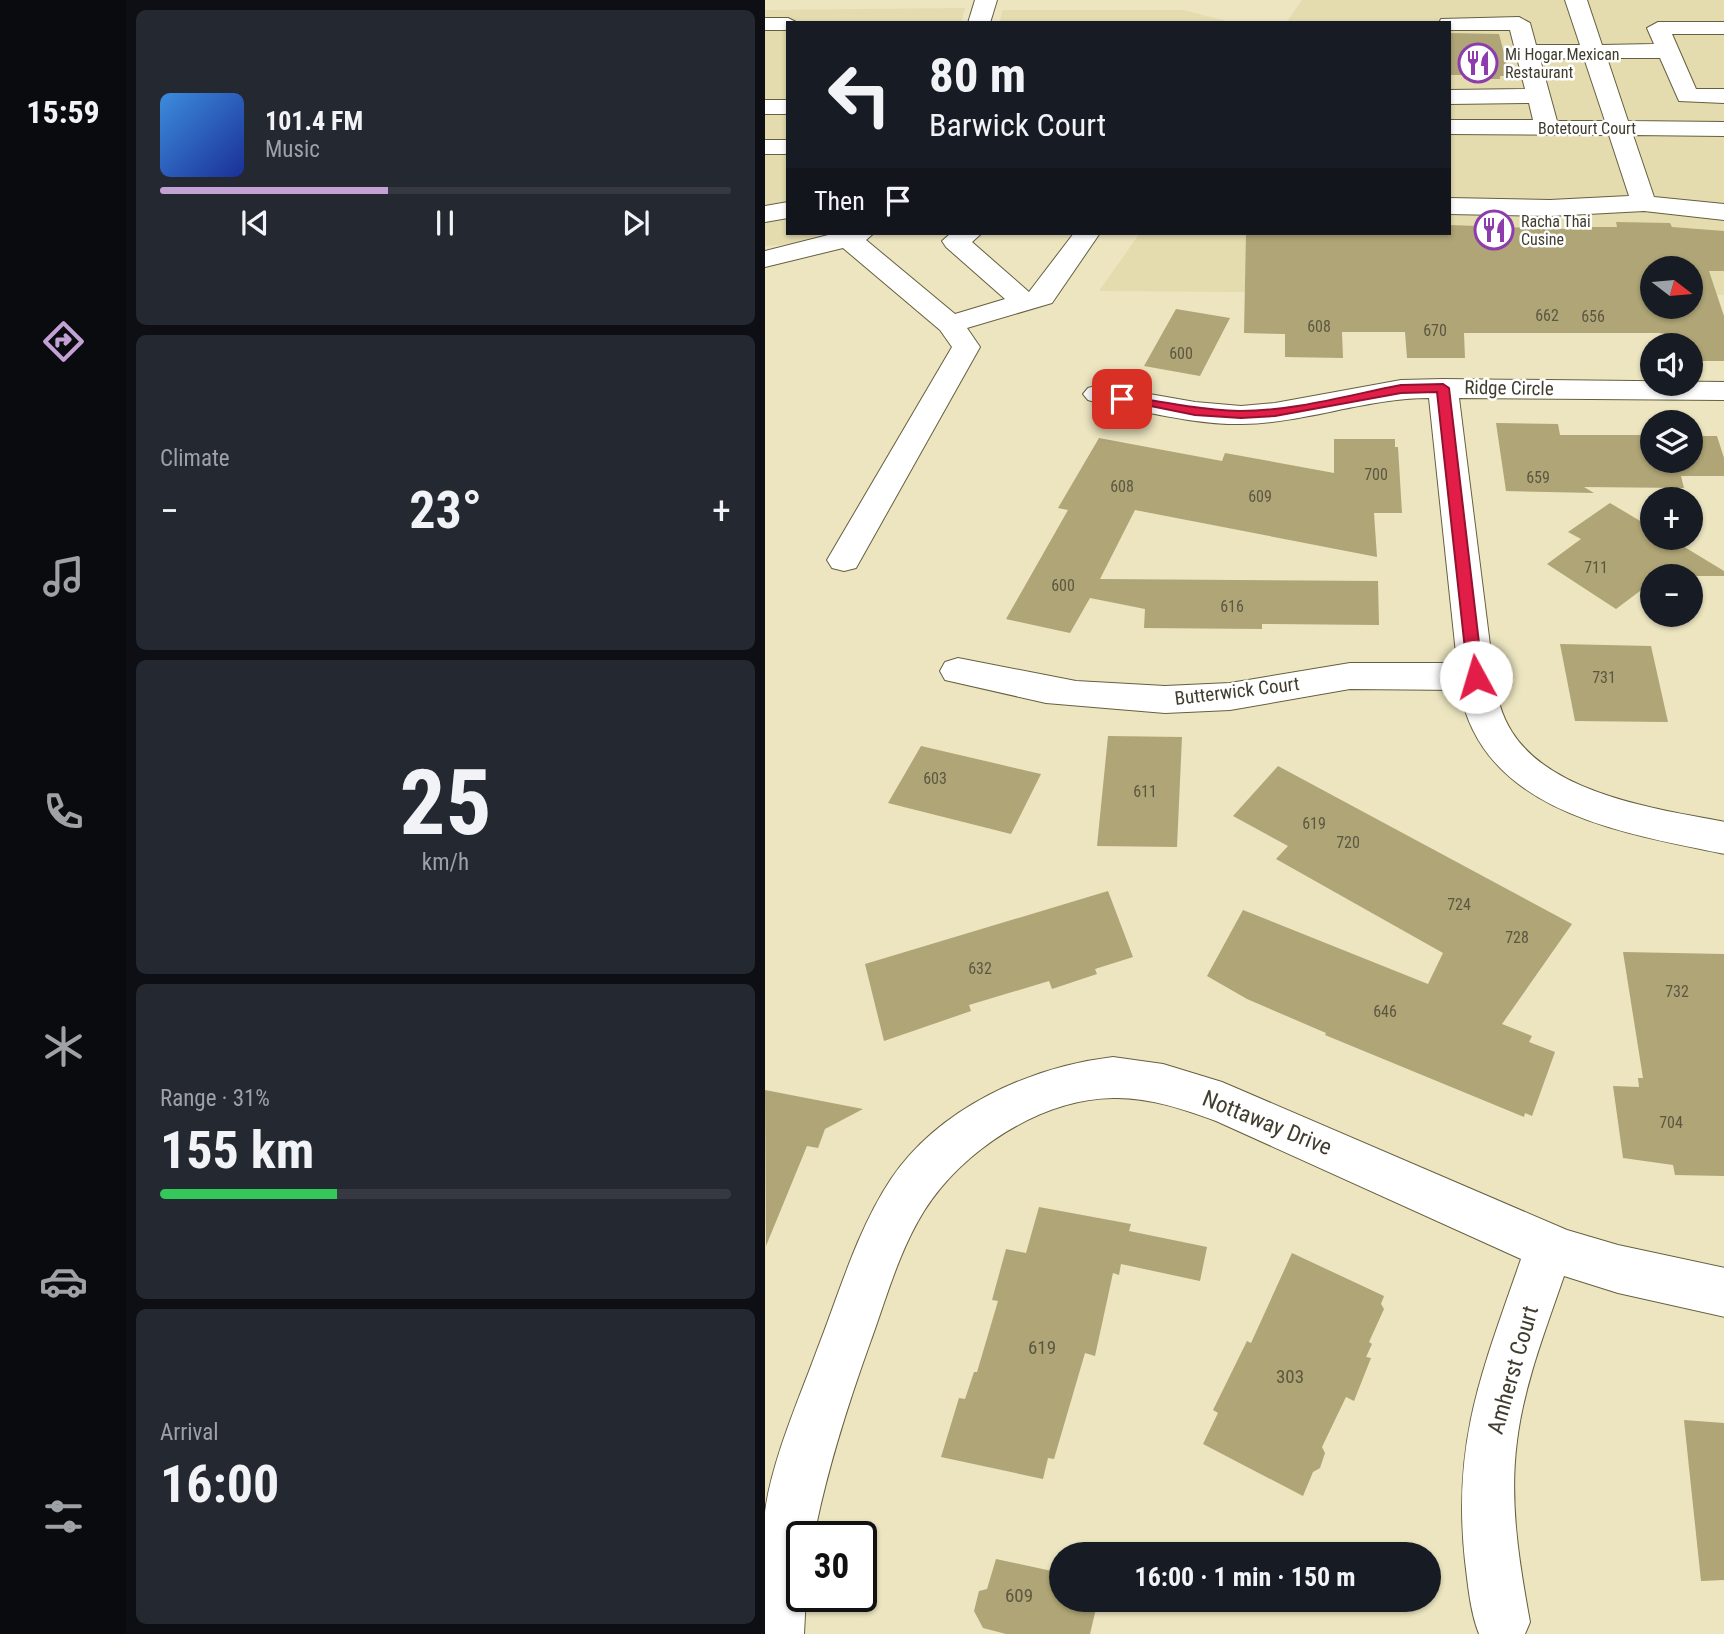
<!DOCTYPE html>
<meta charset="utf-8">
<style>
:root{--surface:#171b24;--page:#242831;--text:#f1f3f6;--muted:#9ea1a6;--line:#363941;--accent:#c4a1d5}
body{margin:0;font-family:"Roboto Condensed",sans-serif;background:var(--page);color:var(--text);height:100vh;display:flex;flex-direction:column;font-size:26px;white-space:nowrap}
*{box-sizing:border-box;margin:0}
p{font-size:23px;color:var(--muted)}
.icon{flex:none;width:38px;height:38px;fill:none;stroke:currentColor;stroke-width:2;stroke-linecap:round;stroke-linejoin:round}
.map{position:relative;flex:1;overflow:hidden}
.details{display:flex;flex-direction:column;gap:10px;padding:10px;background:#0d0f14;width:639px}
.details>*{flex:none}
.banner{position:absolute;left:21px;top:21px;width:665px;height:214px;border-radius:0px;box-shadow:0 2px 5px #0004;background:#171b24;color:var(--text);overflow:hidden}
.needle{width:46px;rotate:106deg}
.tools{position:absolute;left:875px;top:256px;display:grid;gap:14px}
.tools a{display:grid;place-items:center;width:63px;height:63px;border-radius:50%;background:var(--surface);box-shadow:0 2px 5px #0004;font-size:35px}
.speed{position:absolute;left:21px;top:1521px;display:flex;gap:14px;font-size:35px;font-weight:700;text-align:center}
.speed>*{display:grid;place-content:center;width:91px;height:91px;border-radius:50%;background:var(--surface);box-shadow:0 2px 5px #0004;line-height:1}
.speed .limit{border:4px solid #111;border-radius:10px;background:#fff;color:#111}
.pin{position:absolute;display:grid;place-items:center;width:60px;height:60px;color:#fff;margin:-30px;border-radius:14px;box-shadow:0 4px 10px #0006}
.me{position:absolute;width:77px;margin:-38px;rotate:354deg;stroke-linejoin:round;filter:drop-shadow(0 0 5px #0008)}
.turn{display:flex;align-items:center;gap:24px;height:147px;padding:0 28px;font-size:32px}
.turn .icon{width:91px;height:91px;stroke-width:2.5}
.turn b{display:block;font-size:49px;line-height:60px}
.then{display:flex;align-items:center;height:66px;padding:0 28px;background:#0003;gap:14px;font-size:26px}
.big{font-size:52px;font-weight:700;line-height:1.1}
.details .card{flex:1;display:flex;flex-direction:column;justify-content:center;gap:10px;min-width:0;padding:0 24px;border-radius:10px;background:var(--page)}
.details .dial{align-items:center;gap:0}
.dial b{font-size:91px;line-height:1}
.song{display:flex;align-items:center;gap:21px}
.cover{width:84px;height:84px;border-radius:10px;background:linear-gradient(135deg,hsl(210 70% 55%),hsl(230 70% 35%))}
.played{height:7px;border-radius:4px;background:linear-gradient(90deg,var(--accent) 40%,var(--line) 40%)}
.keys{display:flex;justify-content:space-around;direction:ltr}
.heat{display:flex;justify-content:space-between;align-items:center;font-size:38px;direction:ltr}
.charge{height:10px;border-radius:5px;background:linear-gradient(90deg,#34c759 31%,var(--line) 0)}
.trip{position:absolute;left:284px;top:1542px;width:392px;height:70px;border-radius:35px;background:var(--surface);box-shadow:0 2px 5px #0004;font-weight:700;line-height:70px;text-align:center}
main{display:flex;flex:1;min-height:0}
.tab-bar{display:flex;flex-direction:column;width:126px;justify-content:space-around;align-items:center;background:#090b0e;color:var(--muted)}
.tab-bar .icon{width:49px;height:49px}
.tab-bar .selected{color:var(--accent)}
.tab-bar b{font-size:32px;color:var(--text)}
.map>svg:first-child{display:block}
.built{fill:#e4dbaf}
.building{fill:#afa576;fill-rule:evenodd}
.lines{fill:none;stroke-linecap:round;stroke-linejoin:round}
.minor-casing{stroke:#665f3f;stroke-width:2}
.minor{fill:#fff;fill-rule:evenodd}
.route{fill:#e11d48;stroke:#92132f;stroke-width:2}
.labels{text-anchor:middle;dominant-baseline:central;stroke-width:5;stroke-linejoin:round;paint-order:stroke}
.far-poi-label{font-size:16px;fill:#403d2f;stroke:#fff;text-anchor:start}
.far-street-label{font-size:16px;fill:#403d2f;stroke:#fff}
.number-label{font-size:16px;fill:#5c5741}
.street-label{font-size:19px;fill:#403d2f;stroke:#fff}
.near-number-label{font-size:19px;fill:#5c5741}
.near-street-label{font-size:23px;fill:#403d2f;stroke:#fff}
</style>
<main>
<nav class="tab-bar">
<b>15:59</b>
<svg class="icon selected" aria-label="directions" viewBox="0 0 24 24"><path d="M12 3l9 9-9 9-9-9zM9 14v-3h6M13 9l2 2-2 2"/></svg>
<svg class="icon" aria-label="music" viewBox="0 0 24 24"><path d="M9 18V5l10-2v13"/><circle cx="6" cy="18" r="3"/><circle cx="16" cy="16" r="3"/></svg>
<svg class="icon" aria-label="phone" viewBox="0 0 24 24"><path d="M5 4h4l2 5-3 2q2 4 5 5l2-3 5 2v4C11 20 4 13 5 4z"/></svg>
<svg class="icon" aria-label="climate" viewBox="0 0 24 24"><path d="M12 3v18M4 7l16 10M4 17L20 7"/></svg>
<svg class="icon" aria-label="car" viewBox="0 0 24 24"><path d="M5 17H2v-5l4-1 3-4h7l3 4 3 1v5h-3M9 17h6M6 11h13"/><circle cx="7" cy="17" r="2"/><circle cx="17" cy="17" r="2"/></svg>
<svg class="icon" aria-label="filters" viewBox="0 0 24 24"><path d="M4 7h16M4 17h16"/><circle cx="9" cy="7" r="2"/><circle cx="15" cy="17" r="2"/></svg>
</nav>
<section class="details">
<div class="card">
<div class="song"><i class="cover"></i><div><b>101.4 FM</b><p>Music</p></div></div>
<div class="played"></div>
<div class="keys"><svg class="icon" aria-label="previous" viewBox="0 0 24 24"><path d="M18 5L8 12l10 7zM5 5v14"/></svg><svg class="icon" aria-label="pause" viewBox="0 0 24 24"><path d="M8 5v14M16 5v14"/></svg><svg class="icon" aria-label="next" viewBox="0 0 24 24"><path d="M6 5l10 7-10 7zM19 5v14"/></svg></div>
</div>
<div class="card"><p>Climate</p>
<div class="heat"><a>−</a><b class="big">23°</b><a>+</a></div>
</div>
<div class="card dial"><b>25</b><p>km/h</p></div>
<div class="card"><p>Range · 31%</p><b class="big">155 km</b><div class="charge"></div></div>
<div class="card"><p>Arrival</p><b class="big">16:00</b></div>
</section>
<div class="map">
<svg width="960" height="1634" viewBox="0 0 960 1634">
<rect width="100%" height="100%" fill="#ece5c0"/>
<g class="built">
<polygon points="537,0 959,0 959,295 926,295 926,268 887,268 887,295 334,291 375,233 684,233 684,23 521,23"/>
<polygon points="200,8 196,23 23,23 23,233 61,233 25,244 0,246 0,10"/>
<polygon points="237,10 418,10 469,23 235,23"/>
</g>
<g class="building">
<polygon points="684,33 734,34 745,76 735,76 735,79 699,79 698,75 684,75"/>
<path d="M851,222L905,223L907,227L959,231V271H944L959,316V361H926V345H910L907,335L894,333H699L700,358H642L640,332H577L578,358L520,357V334L479,333L481,233H684V225L827,230L826,227H852ZM887,268H926V306H887Z"/>
<polygon points="411,309 465,318 435,376 379,366"/>
<polygon points="731,423 793,424 795,435 887,435 887,460 926,460 926,436 952,436 959,458 959,476 916,476 919,488 819,487 829,493 741,491"/>
<polygon points="334,438 457,461 460,453 569,473 569,439 630,439 630,447 633,447 637,513 609,513 612,557 370,510 335,579 613,581 614,625 497,624 497,629 379,628 380,609 325,598 305,633 241,619 303,510 293,508"/>
<polygon points="845,503 887,528 887,537 903,537 959,571 959,576 887,576 887,582 851,609 782,564 816,539 803,532"/>
<polygon points="795,644 886,646 903,722 810,721"/>
<polygon points="343,736 417,737 412,847 332,846"/>
<polygon points="156,746 276,774 246,834 123,803"/>
<polygon points="513,766 807,924 737,1024 767,1036 764,1042 790,1052 767,1116 760,1113 759,1117 560,1035 561,1033 482,999 442,976 478,910 663,984 678,953 511,859 523,846 468,816"/>
<polygon points="343,891 368,957 330,969 332,974 287,989 284,981 204,1005 206,1011 119,1041 100,964"/>
<polygon points="858,952 959,954 959,1176 910,1175 908,1165 858,1158 848,1086 874,1087 873,1078 878,1078"/>
<polygon points="0,1090 98,1109 60,1129 53,1148 42,1146 1,1246"/>
<polygon points="274,1207 366,1224 364,1231 442,1247 435,1281 356,1264 354,1275 348,1273 330,1356 320,1353 289,1459 283,1458 278,1479 176,1457 194,1398 200,1399 209,1372 212,1372 233,1301 227,1300 241,1249 261,1253"/>
<polygon points="527,1253 619,1296 616,1304 619,1309 604,1342 607,1344 601,1357 606,1358 589,1401 581,1397 557,1447 560,1453 555,1468 548,1472 538,1496 438,1444 453,1413 448,1410 482,1341 486,1343"/>
<polygon points="919,1420 959,1423 959,1580 936,1581"/>
<polygon points="231,1559 296,1573 296,1600 333,1600 325,1634 241,1634 218,1628 209,1611 214,1591 222,1589"/>
</g>
<g class="lines">
<defs>
<g id="minor">
<polygon points="210,0 232,0 225,23 203,23"/>
<path d="M800,0H822L837,45L889,44L882,28L893,22H960V34H907L931,89H960V103L914,101L895,58H842L863,121L960,122V136L868,135L889,197L960,204V220L879,211L785,216L684,214V198L785,200L864,196L844,135L684,134V120H768L764,103L684,104V90L760,89L745,30H684V23H674L676,19L754,17L765,23L771,45H815ZM819,58L840,121H792L775,59Z"/>
<polygon points="0,18 23,18 33,23 23,23 23,30 0,30"/>
<rect x="0" y="100" width="23" height="14"/>
<rect x="0" y="140" width="23" height="14"/>
<polygon points="23,202 23,218 0,222 0,206"/>
<polygon points="71,233 109,233 101,240 190,314 240,299 181,247 177,241 186,233 217,233 207,242 264,292 309,233 335,233 287,303 202,328 215,347 91,568 79,571 67,568 62,560 187,347 175,330 78,248 0,267 0,251"/>
<path d="M678,379L960,382V400L694,398L729,677C732,697 736,715 747,732C787,795 893,809 960,822V854C858,833 717,812 695,690L585,689L465,710L400,713L281,703L180,680L175,671L180,662L193,658L311,681L400,686L465,683L585,663H692L664,398C601,398 541,423 477,424C430,425 380,411 333,403L323,400L318,394L323,388L333,385L430,402L476,406L510,403L636,380Z"/>
<path d="M348,1057L398,1064L457,1082L802,1230L853,1245L960,1268V1317L853,1293L799,1276C781,1329 759,1384 752,1441C744,1501 754,1562 765,1622L760,1634H714C705,1611 703,1585 700,1561C687,1440 718,1369 756,1259L451,1121C418,1109 383,1097 348,1098C275,1099 197,1151 159,1211C134,1251 121,1299 105,1343C82,1407 62,1470 49,1536H37V1596H41L39,1634H0C0,1594 0,1551 0,1512C7,1460 34,1399 52,1350C74,1294 92,1230 126,1179C174,1108 264,1067 348,1057Z"/>
</g>
</defs>
<use href="#minor" class="minor-casing"/>
<use href="#minor" class="minor"/>
</g>
<path class="route" d="M636,385L678,384L684,388L718,677L711,682L703,677L672,392L636,393L510,416L476,418L430,415L351,399L357,395C396,402 435,410 475,411C529,411 584,395 636,385Z"/>
<defs>
<symbol id="restaurant-ring" viewBox="-11 -11 22 22"><circle r="9.5" fill="#fff" stroke="#8c3cac" stroke-width="1.5"/><path d="M-5-6h1v4h1v-4h1v4h1v-4h1v5L-1.5 .5V6h-2V.5L-5-1ZM5-6V6H3V1.5H1.5Q1.5-4 5-6Z" fill="#8c3cac"/></symbol>
</defs>
<g fill-rule="evenodd">
<use href="#restaurant-ring" x="691" y="41" width="44" height="44"/>
<use href="#restaurant-ring" x="707" y="208" width="44" height="44"/>
</g>
<g class="labels">
<g class="far-poi-label">
<text x="740" y="54">Mi Hogar Mexican<tspan x="740" dy="18">Restaurant</tspan></text>
<text x="756" y="221">Racha Thai<tspan x="756" dy="18">Cusine</tspan></text>
</g>
<g class="far-street-label">
<text x="822" y="128">Botetourt Court</text>
</g>
<g class="number-label">
<text x="782" y="315">662</text>
<text x="828" y="316">656</text>
<text x="554" y="326">608</text>
<text x="670" y="330">670</text>
<text x="416" y="353">600</text>
<text x="611" y="474">700</text>
<text x="773" y="477">659</text>
<text x="357" y="486">608</text>
<text x="495" y="496">609</text>
<text x="831" y="567">711</text>
<text x="298" y="585">600</text>
<text x="467" y="606">616</text>
<text x="839" y="677">731</text>
<text x="170" y="778">603</text>
<text x="380" y="791">611</text>
<text x="549" y="823">619</text>
<text x="583" y="842">720</text>
<text x="694" y="904">724</text>
<text x="752" y="937">728</text>
<text x="215" y="968">632</text>
<text x="912" y="991">732</text>
<text x="620" y="1011">646</text>
<text x="906" y="1122">704</text>
</g>
<g class="street-label">
<text transform="translate(744 388) rotate(1)">Ridge Circle</text>
<text transform="translate(472 691) rotate(-7)">Butterwick Court</text>
</g>
<g class="near-number-label">
<text x="277" y="1347">619</text>
<text x="525" y="1376">303</text>
<text x="254" y="1595">609</text>
</g>
<g class="near-street-label">
<text transform="translate(502 1123) rotate(22)">Nottaway Drive</text>
<text transform="translate(748 1370) rotate(-74)">Amherst Court</text>
</g>
</g>
</svg>
<div class="tools">
<a><svg class="needle" viewBox="-14 -14 28 28"><path d="M0-13l5 13h-10z" fill="#e53935"/><path d="M0 13l5-13h-10z" fill="#9ea1a6"/></svg></a>
<a><svg class="icon" aria-label="sound" viewBox="0 0 24 24"><path d="M4 9h4l5-4v14l-5-4H4zM17 9q2 3 0 6"/></svg></a>
<a><svg class="icon" aria-label="layers" viewBox="0 0 24 24"><path d="M12 4l9 5-9 5-9-5zM3 14l9 5 9-5"/></svg></a>
<a>+</a>
<a>−</a>
</div>
<div class="speed"><div class="limit">30</div></div>
<div class="pin" style="left:357px;top:399px;background:#d93025"><svg class="icon" aria-label="arrive" viewBox="0 0 24 24"><path d="M6 21V4h12l-3 4 3 4H6"/></svg></div>
<svg class="me" style="left:711px;top:677px" viewBox="-20 -20 40 40"><circle r="19" fill="#fff"/><path d="M0-13L10 11 0 6-10 11z" fill="#e11d48"/></svg>
<div class="trip">16:00 · 1 min · 150 m</div>
<div class="banner">
<div class="turn"><svg class="icon" aria-label="left" viewBox="0 0 24 24"><path d="M17 20v-9H6M10 6l-5 5 5 5"/></svg><div><b>80 m</b>Barwick Court</div></div>
<div class="then">Then<svg class="icon" aria-label="arrive" viewBox="0 0 24 24"><path d="M6 21V4h12l-3 4 3 4H6"/></svg></div>
</div>
</div>
</main>
